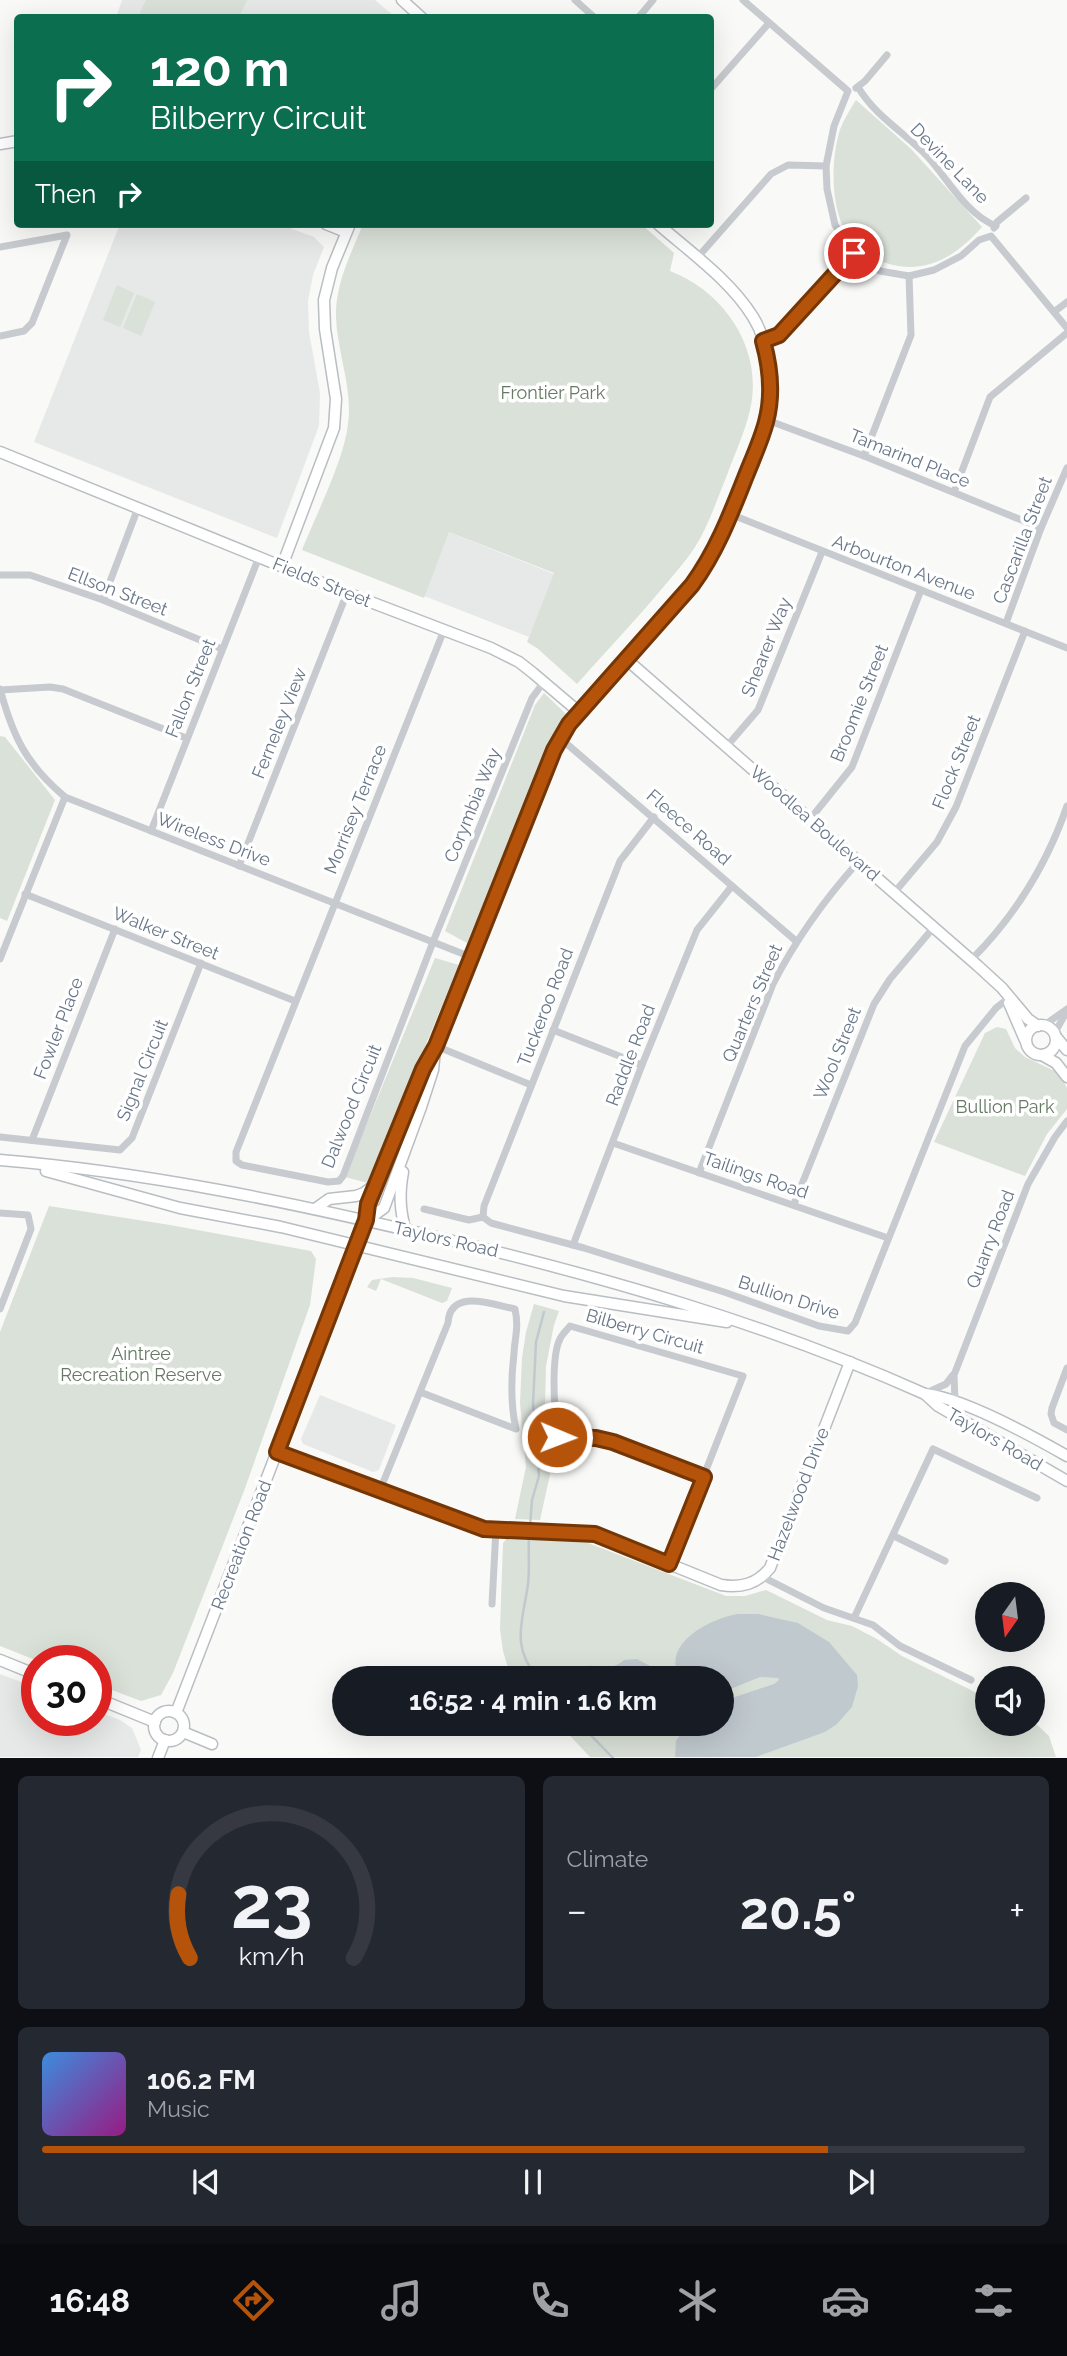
<!DOCTYPE html>
<meta charset="utf-8">
<style>
:root{--surface:#171b24;--page:#242831;--text:#f1f3f6;--muted:#9ea1a6;--line:#363941;--accent:#b45309}
body{margin:0;font-family:Raleway,sans-serif;background:var(--page);color:var(--text);height:100vh;display:flex;flex-direction:column;font-size:26px;white-space:nowrap}
*{box-sizing:border-box;margin:0}
p{font-size:23px;color:var(--muted)}
.icon{flex:none;width:38px;height:38px;fill:none;stroke:currentColor;stroke-width:2;stroke-linecap:round;stroke-linejoin:round}
.map{position:relative;height:1758px;overflow:hidden}
.panel{display:flex;flex-direction:column;gap:18px;padding:18px;background:#0d0f14;flex:1}
.panel>*{flex:none}
.top-card{position:absolute;left:14px;top:14px;width:700px;height:214px;border-radius:7px;box-shadow:0 7px 28px #0002;background:#0b6e4f;color:#fff;overflow:hidden}
.needle{width:46px;rotate:194deg}
.buttons{position:absolute;left:975px;top:1582px;display:grid;gap:14px}
.buttons a{display:grid;place-items:center;width:70px;height:70px;border-radius:50%;background:var(--surface);box-shadow:0 7px 28px #0002;font-size:35px}
.speed{position:absolute;left:21px;top:1645px;display:flex;gap:14px;font-size:35px;font-weight:700;text-align:center}
.speed>*{display:grid;place-content:center;width:91px;height:91px;border-radius:50%;background:var(--surface);box-shadow:0 7px 28px #0002;line-height:1}
.speed .limit{border:10px solid #d22;background:#fff;color:#111}
.pin{position:absolute;display:grid;place-items:center;width:60px;height:60px;color:#fff;margin:-30px;border:4px solid #fff;border-radius:50%;box-shadow:0 2px 7px #0007}
.me{position:absolute;width:77px;margin:-38px;rotate:91deg;stroke-linejoin:round;filter:drop-shadow(0 0 5px #0008)}
.turn{display:flex;align-items:center;gap:24px;height:147px;padding:0 21px;font-size:32px}
.turn .icon{width:91px;height:91px;stroke-width:2.5}
.turn b{display:block;font-size:49px;line-height:60px}
.then{display:flex;align-items:center;height:66px;padding:0 21px;background:#0003;gap:14px;font-size:26px}
.big{font-size:52px;font-weight:700;line-height:1.1}
.panel .widget{flex:1;display:flex;flex-direction:column;justify-content:center;gap:10px;min-width:0;padding:0 24px;border-radius:10px;background:var(--page)}
.panel .dial{align-items:center;gap:0}
.dial svg{height:182px;overflow:visible;fill:none;stroke:var(--line);stroke-width:7;stroke-linecap:round;text-anchor:middle}
.dial text{fill:var(--text);stroke:none}
.song{display:flex;align-items:center;gap:21px}
.cover{width:84px;height:84px;border-radius:10px;background:linear-gradient(135deg,hsl(210 70% 55%),hsl(310 70% 35%))}
.played{height:7px;border-radius:4px;background:linear-gradient(90deg,var(--accent) 80%,var(--line) 80%)}
.keys{display:flex;justify-content:space-around;direction:ltr}
.heat{display:flex;justify-content:space-between;align-items:center;font-size:38px;direction:ltr}
.panel .tiles{flex:1;display:grid;gap:18px;grid-template-columns:1fr 1fr}
.widget:last-child{grid-column:span 2}
.trip{position:absolute;left:332px;top:1666px;width:402px;height:70px;border-radius:35px;background:var(--surface);box-shadow:0 7px 28px #0002;font-weight:700;line-height:70px;text-align:center}
.dock{display:flex;height:112px;justify-content:space-around;align-items:center;background:#090b0e;color:var(--muted)}
.dock .icon{width:49px;height:49px}
.dock .on{color:var(--accent)}
.dock b{font-size:32px;color:var(--text)}
.map>svg:first-child{display:block}
.built{fill:#e7e8e8}
.green{fill:#dae1d8}
.water{fill:#c0c9ce}
.lines{fill:none;stroke-linecap:round;stroke-linejoin:round}
.stream{stroke:#c0c9ce;stroke-width:2.5}
.secondary-casing{stroke:#b9bec3;stroke-width:13}
.street{stroke:#c7cace;stroke-width:7}
.secondary{stroke:#fff;stroke-width:10}
.route-casing{stroke:#753606;stroke-width:18}
.route{stroke:#b45309;stroke-width:12}
.labels{text-anchor:middle;dominant-baseline:central;stroke-width:7;stroke-linejoin:round;paint-order:stroke}
.street-label{font-size:18px;fill:#687788;stroke:#fff}
.park-label{font-size:18px;fill:#667a63;stroke:#fff}
</style>
<div class="map">
<svg width="1067" height="1758" viewBox="0 0 1067 1758">
<rect width="100%" height="100%" fill="#f9f9f7"/>
<g class="built">
<polygon points="122,0 375,0 395,17 116,18"/>
<polygon points="120,224 279,224 314,237 324,247 313,275 308,301 309,332 320,393 319,426 277,538 34,442"/>
<polygon points="449,532 554,574 529,637 424,596"/>
<polygon points="320,1395 396,1425 379,1470 373,1472 303,1444 301,1439"/>
<polygon points="0,1674 37,1688 37,1720 96,1720 96,1711 120,1720 132,1728 141,1750 138,1757 0,1757"/>
</g>
<g class="green">
<polygon points="146,0 247,0 239,17 138,17"/>
<path d="M856,100L911,149L982,227C954,259 920,278 878,260C874,258 867,257 864,254C830,229 829,169 839,133C842,122 850,110 856,100Z"/>
<path d="M363,224H641L674,253L670,271C725,292 764,350 750,410C745,432 735,453 727,475C717,499 709,525 695,547C686,561 675,573 665,585C637,619 606,651 577,684L537,648L527,642L554,573L449,532L424,598L302,550C316,515 344,460 348,424C353,388 337,352 336,317C335,284 351,254 363,224Z"/>
<polygon points="117,285 134,293 120,327 103,320"/>
<polygon points="137,294 155,302 141,336 123,328"/>
<polygon points="544,693 567,715 550,741 467,943 445,931 535,705"/>
<polygon points="0,736 5,737 55,800 7,921 0,918"/>
<polygon points="435,958 459,965 368,1183 345,1177"/>
<polygon points="997,1027 1006,1029 1015,1048 1025,1057 1059,1073 1067,1088 1067,1109 1047,1134 1025,1176 934,1142 985,1033"/>
<polygon points="49,1206 170,1225 311,1251 316,1259 310,1305 244,1491 173,1673 161,1695 141,1701 96,1684 96,1661 38,1661 0,1646 0,1332"/>
<polygon points="392,1277 413,1278 452,1288 447,1301 442,1303 381,1279 376,1291 367,1287 372,1280"/>
<polygon points="534,1304 559,1311 554,1325 546,1366 545,1409 551,1470 540,1520 515,1519 526,1467 520,1403 522,1358 526,1332"/>
<polygon points="507,1538 588,1543 726,1596 745,1596 766,1590 827,1620 852,1626 877,1639 902,1656 987,1698 987,1724 1032,1724 1033,1721 1049,1736 1056,1757 590,1757 559,1724 723,1724 723,1678 511,1678 503,1651 500,1629 503,1543"/>
</g>
<g class="water">
<path d="M737,1614H758L798,1623L829,1642L857,1675L858,1686L852,1707L837,1724L825,1732L756,1757H675L676,1741L687,1724H723V1701L774,1684L779,1680L778,1678L760,1677L723,1692V1678H680C660,1644 710,1619 737,1614Z"/>
<path d="M637,1659L652,1667L657,1678H578L586,1666C601,1664 611,1672 624,1660Z"/>
</g>
<g class="lines">
<g class="stream">
<polyline points="530,1527 532,1500 539,1476 533,1404 536,1342 544,1312"/>
<path d="M529,1534C528,1550 530,1567 528,1584C523,1621 510,1646 538,1678"/>
<polyline points="580,1724 613,1758"/>
</g>
<defs>
<g id="secondary">
<polyline points="402,0 422,18"/>
<polyline points="0,144 18,141"/>
<polyline points="326,224 346,232"/>
<polyline points="0,452 347,593 491,648 519,662 533,673 579,712"/>
<polyline points="282,566 334,428 336,399 325,329 324,300 332,268 350,224"/>
<polyline points="626,659 978,966 1002,988 1028,1019 1038,1026"/>
<polyline points="1009,1003 1025,1040"/>
<circle cx="1041" cy="1040" r="15"/>
<polyline points="1056,1037 1067,1050"/>
<polyline points="1042,1055 1056,1063 1067,1077"/>
<path d="M0,1160C145,1172 290,1202 432,1236C601,1276 766,1323 925,1394C964,1398 1032,1436 1067,1456"/>
<polyline points="46,1171 180,1208 281,1227 564,1296 727,1322"/>
<path d="M403,1172C399,1193 400,1209 405,1229"/>
<polyline points="315,1209 329,1199 356,1196 364,1193 377,1183"/>
<polyline points="366,1221 384,1208 421,1107 433,1070 435,1050"/>
<polyline points="925,1394 938,1406 1067,1481"/>
<path d="M277,1452L484,1529L595,1534L721,1585C742,1588 757,1584 770,1568L850,1362"/>
<polyline points="0,1660 37,1675"/>
<polyline points="96,1698 155,1722"/>
<circle cx="169" cy="1726" r="15"/>
<path d="M176,1713L366,1221L368,1204L423,1069L436,1046L551,757L569,724L692,585C717,551 730,514 746,475C753,458 762,439 767,421C774,388 771,346 753,317C730,280 690,252 658,224"/>
<polyline points="183,1732 212,1744"/>
<polyline points="158,1758 165,1740"/>
</g>
</defs>
<use href="#secondary" class="secondary-casing"/>
<g class="street">
<polyline points="575,0 595,18"/>
<polyline points="743,0 848,91 834,126 826,166 827,189 835,225 854,253 880,271 909,276 934,270 961,256 979,240 991,236 1067,328"/>
<polyline points="638,18 653,0"/>
<path d="M858,87C875,116 904,132 927,156C948,179 966,214 996,226"/>
<polyline points="856,88 865,81 887,55"/>
<polyline points="710,90 769,23"/>
<polyline points="994,228 997,222 1026,198"/>
<polyline points="0,247 67,235 32,323 24,331 0,336"/>
<polyline points="697,258 771,174 788,165 826,166"/>
<polyline points="1054,312 1067,302"/>
<polyline points="763,341 779,335 854,253"/>
<polyline points="767,420 864,456 1041,528"/>
<polyline points="864,456 911,335 909,276"/>
<polyline points="954,492 990,397 1067,333"/>
<polyline points="730,514 1067,648"/>
<polyline points="0,575 30,575 103,600 222,649"/>
<polyline points="103,600 138,508"/>
<polyline points="1006,623 1041,528 1067,468"/>
<polyline points="444,630 236,1152 236,1161 242,1165 328,1182 339,1181 343,1176 433,942 532,698 544,682"/>
<path d="M0,689C13,737 26,764 65,797L471,957"/>
<polyline points="0,690 50,687 63,689 186,738"/>
<polyline points="560,738 796,941"/>
<polyline points="727,746 758,710 822,552"/>
<polyline points="811,818 852,767 921,590"/>
<polyline points="151,831 259,557"/>
<polyline points="239,866 347,593"/>
<polyline points="894,893 937,842 956,807 1025,631"/>
<polyline points="25,894 295,1001"/>
<polyline points="0,959 65,797"/>
<path d="M971,960C1015,916 1047,864 1067,806"/>
<polyline points="1043,1026 1067,1009"/>
<polyline points="553,1030 642,1065"/>
<polyline points="1054,1034 1067,1011"/>
<polyline points="436,1046 531,1085"/>
<polyline points="0,1137 120,1150 132,1138 201,963"/>
<polyline points="32,1140 115,929"/>
<polyline points="613,1143 888,1238"/>
<path d="M699,1173L773,984C797,937 824,900 859,861"/>
<polyline points="794,1204 874,1004 890,979 934,927"/>
<polyline points="424,1209 469,1220 483,1217"/>
<polyline points="0,1213 28,1215 31,1229 0,1309"/>
<polyline points="483,1217 491,1223 584,1248 724,1292 819,1326 848,1331 855,1323 965,1046 996,1008 1010,997"/>
<polyline points="483,1217 484,1206 620,861 654,817"/>
<polyline points="573,1245 642,1065 697,930 732,886"/>
<polyline points="1067,1368 1052,1408 1051,1414 1054,1423 1067,1430"/>
<polyline points="926,1393 946,1384 953,1375"/>
<polyline points="955,1401 954,1375 1028,1184 1055,1137 1067,1121"/>
<path d="M380,1490L448,1323C450,1287 494,1305 515,1309C519,1328 515,1335 514,1353C511,1379 510,1403 516,1429L420,1392"/>
<polyline points="894,1536 945,1561"/>
<path d="M669,1564L743,1376L570,1326C567,1330 562,1334 560,1339C550,1358 555,1415 557,1437L596,1438L613,1442L703,1477"/>
<polyline points="763,1577 824,1608 873,1625 900,1646 971,1680"/>
<polyline points="492,1604 496,1529"/>
<polyline points="854,1618 933,1449 1037,1498"/>
</g>
<use href="#secondary" class="secondary"/>
</g>
<g class="lines">
<defs>
<path id="route" d="M557,1437L596,1438L613,1442L704,1477L669,1564L595,1534L484,1529L277,1452L366,1220L368,1204L423,1069L436,1046L554,750L569,724L692,585C716,552 730,516 745,478C752,460 761,441 766,422C773,396 770,366 763,341L779,335L854,253"/>
</defs>
<use href="#route" class="route-casing"/>
<use href="#route" class="route"/>
</g>
<g class="labels">
<g class="street-label">
<text transform="translate(950 163) rotate(46)">Devine Lane</text>
<text transform="translate(910 458) rotate(22)">Tamarind Place</text>
<text transform="translate(1022 540) rotate(-69)">Cascarilla Street</text>
<text transform="translate(904 567) rotate(21)">Arbourton Avenue</text>
<text transform="translate(322 582) rotate(22)">Fields Street</text>
<text transform="translate(118 591) rotate(21)">Ellson Street</text>
<text transform="translate(766 647) rotate(-68)">Shearer Way</text>
<text transform="translate(190 688) rotate(-68)">Fallon Street</text>
<text transform="translate(859 703) rotate(-68)">Broomie Street</text>
<text transform="translate(279 723) rotate(-68)">Ferneley View</text>
<text transform="translate(956 762) rotate(-68)">Flock Street</text>
<text transform="translate(472 805) rotate(-68)">Corymbia Way</text>
<text transform="translate(355 809) rotate(-68)">Morrisey Terrace</text>
<text transform="translate(815 823) rotate(41)">Woodlea Boulevard</text>
<text transform="translate(689 827) rotate(41)">Fleece Road</text>
<text transform="translate(214 839) rotate(21)">Wireless Drive</text>
<text transform="translate(166 933) rotate(22)">Walker Street</text>
<text transform="translate(752 1003) rotate(-67)">Quarters Street</text>
<text transform="translate(545 1007) rotate(-69)">Tuckeroo Road</text>
<text transform="translate(58 1028) rotate(-69)">Fowler Place</text>
<text transform="translate(837 1053) rotate(-68)">Wool Street</text>
<text transform="translate(630 1055) rotate(-69)">Raddle Road</text>
<text transform="translate(142 1070) rotate(-68)">Signal Circuit</text>
<text transform="translate(351 1106) rotate(-68)">Dalwood Circuit</text>
<text transform="translate(756 1175) rotate(19)">Tailings Road</text>
<text transform="translate(446 1239) rotate(13)">Taylors Road</text>
<text transform="translate(990 1239) rotate(-69)">Quarry Road</text>
<text transform="translate(789 1297) rotate(18)">Bullion Drive</text>
<text transform="translate(645 1331) rotate(16)">Bilberry Circuit</text>
<text transform="translate(995 1439) rotate(30)">Taylors Road</text>
<text transform="translate(798 1494) rotate(-69)">Hazelwood Drive</text>
<text transform="translate(241 1545) rotate(-69)">Recreation Road</text>
</g>
<g class="park-label">
<text x="553" y="392">Frontier Park</text>
<text x="1005" y="1106">Bullion Park</text>
<text x="141" y="1353">Aintree<tspan x="141" dy="21">Recreation Reserve</tspan></text>
</g>
</g>
</svg>
<div class="buttons">
<a><svg class="needle" viewBox="-14 -14 28 28"><path d="M0-13l5 13h-10z" fill="#e53935"/><path d="M0 13l5-13h-10z" fill="#9ea1a6"/></svg></a>
<a><svg class="icon" aria-label="sound" viewBox="0 0 24 24"><path d="M4 9h4l5-4v14l-5-4H4zM17 9q2 3 0 6"/></svg></a>
</div>
<div class="speed"><div class="limit">30</div></div>
<div class="pin" style="left:854px;top:253px;background:#d93025"><svg class="icon" aria-label="arrive" viewBox="0 0 24 24"><path d="M6 21V4h12l-3 4 3 4H6"/></svg></div>
<svg class="me" style="left:557px;top:1437px" viewBox="-20 -20 40 40"><circle r="17" fill="#b45309" stroke="#fff" stroke-width="3"/><path d="M0-11L8 9 0 5-8 9z" fill="#fff"/></svg>
<div class="trip">16:52 · 4 min · 1.6 km</div>
<div class="top-card">
<div class="turn"><svg class="icon" aria-label="right" viewBox="0 0 24 24"><path d="M7 20v-9h11M14 6l5 5-5 5"/></svg><div><b>120 m</b>Bilberry Circuit</div></div>
<div class="then">Then<svg class="icon" aria-label="right" viewBox="0 0 24 24"><path d="M7 20v-9h11M14 6l5 5-5 5"/></svg></div>
</div>
</div>
<section class="panel">
<div class="tiles">
<div class="widget dial"><svg viewBox="0 0 100 80">
<path d="M14 69A42 42 0 1 1 86 69"/>
<path d="M14 69A42 42 0 0 1 9 41" stroke="#b45309"/>
<text x="50" y="56" font-size="32" font-weight="700">23</text>
<text x="50" y="72" font-size="11">km/h</text>
</svg></div>
<div class="widget"><p>Climate</p>
<div class="heat"><a>−</a><b class="big">20.5°</b><a>+</a></div>
</div>
<div class="widget">
<div class="song"><i class="cover"></i><div><b>106.2 FM</b><p>Music</p></div></div>
<div class="played"></div>
<div class="keys"><svg class="icon" aria-label="previous" viewBox="0 0 24 24"><path d="M18 5L8 12l10 7zM5 5v14"/></svg><svg class="icon" aria-label="pause" viewBox="0 0 24 24"><path d="M8 5v14M16 5v14"/></svg><svg class="icon" aria-label="next" viewBox="0 0 24 24"><path d="M6 5l10 7-10 7zM19 5v14"/></svg></div>
</div>
</div>
</section>
<nav class="dock">
<b>16:48</b>
<svg class="icon on" aria-label="directions" viewBox="0 0 24 24"><path d="M12 3l9 9-9 9-9-9zM9 14v-3h6M13 9l2 2-2 2"/></svg>
<svg class="icon" aria-label="music" viewBox="0 0 24 24"><path d="M9 18V5l10-2v13"/><circle cx="6" cy="18" r="3"/><circle cx="16" cy="16" r="3"/></svg>
<svg class="icon" aria-label="phone" viewBox="0 0 24 24"><path d="M5 4h4l2 5-3 2q2 4 5 5l2-3 5 2v4C11 20 4 13 5 4z"/></svg>
<svg class="icon" aria-label="climate" viewBox="0 0 24 24"><path d="M12 3v18M4 7l16 10M4 17L20 7"/></svg>
<svg class="icon" aria-label="car" viewBox="0 0 24 24"><path d="M5 17H2v-5l4-1 3-4h7l3 4 3 1v5h-3M9 17h6M6 11h13"/><circle cx="7" cy="17" r="2"/><circle cx="17" cy="17" r="2"/></svg>
<svg class="icon" aria-label="filters" viewBox="0 0 24 24"><path d="M4 7h16M4 17h16"/><circle cx="9" cy="7" r="2"/><circle cx="15" cy="17" r="2"/></svg>
</nav>
